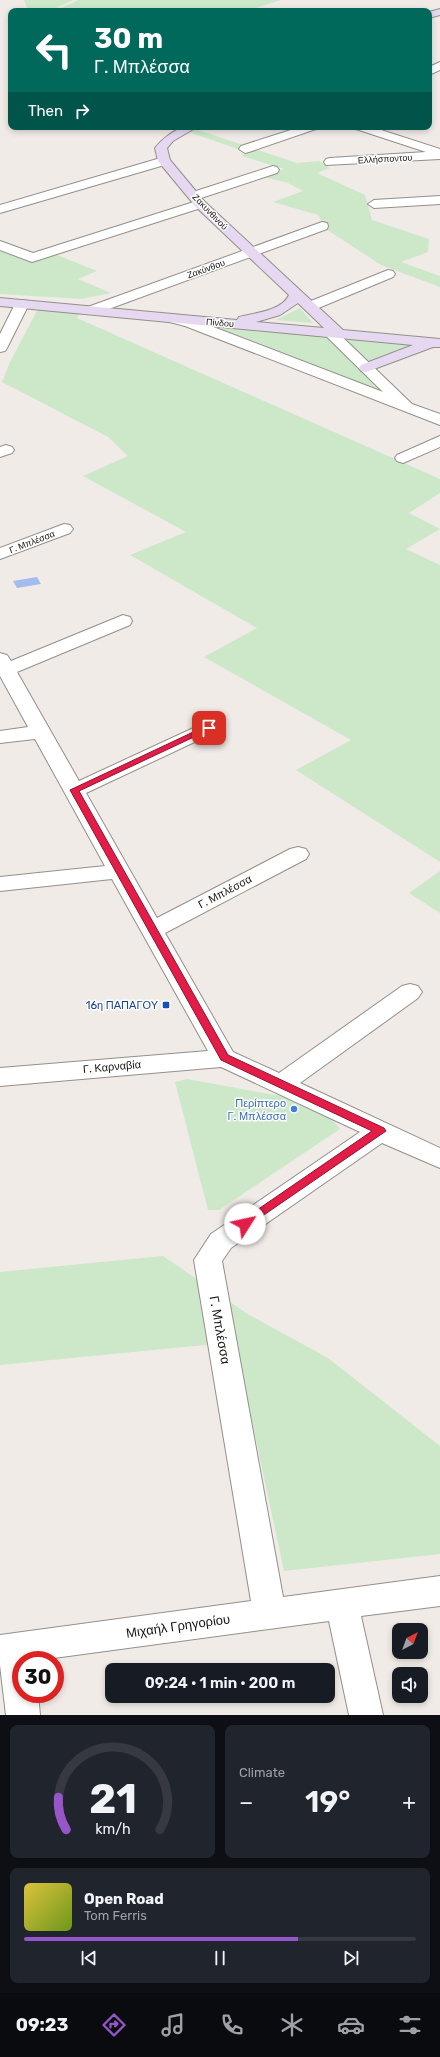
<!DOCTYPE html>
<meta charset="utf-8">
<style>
:root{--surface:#171b24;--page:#20242c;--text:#f1f3f6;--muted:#9ea1a6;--line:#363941;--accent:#9755ca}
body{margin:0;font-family:Rubik,sans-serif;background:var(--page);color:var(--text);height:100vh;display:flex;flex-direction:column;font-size:15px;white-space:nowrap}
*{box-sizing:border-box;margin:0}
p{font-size:13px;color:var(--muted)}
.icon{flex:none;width:22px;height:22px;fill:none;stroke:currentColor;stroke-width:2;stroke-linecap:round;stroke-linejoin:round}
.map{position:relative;height:1715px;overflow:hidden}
.panel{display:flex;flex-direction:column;gap:10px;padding:10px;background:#0d0f14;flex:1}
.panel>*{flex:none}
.banner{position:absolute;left:8px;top:8px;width:424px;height:122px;border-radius:8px;box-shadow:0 2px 6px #0003;background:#00695c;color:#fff;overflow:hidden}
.needle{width:26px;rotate:41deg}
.fabs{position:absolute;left:392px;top:1623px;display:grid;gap:8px}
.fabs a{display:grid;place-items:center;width:36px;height:36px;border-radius:8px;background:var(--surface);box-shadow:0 2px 6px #0003;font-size:20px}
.speed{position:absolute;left:12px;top:1651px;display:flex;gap:8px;font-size:20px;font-weight:700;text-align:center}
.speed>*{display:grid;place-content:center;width:52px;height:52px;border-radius:50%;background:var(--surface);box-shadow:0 2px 6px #0003;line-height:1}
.speed .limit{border:6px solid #d22;background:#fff;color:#111}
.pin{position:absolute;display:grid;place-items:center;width:34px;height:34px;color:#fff;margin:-17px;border-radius:8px;box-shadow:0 2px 6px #0006}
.me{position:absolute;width:44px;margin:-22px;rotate:55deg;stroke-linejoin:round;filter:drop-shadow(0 0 3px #0008)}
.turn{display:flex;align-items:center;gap:14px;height:84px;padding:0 20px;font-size:18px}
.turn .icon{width:52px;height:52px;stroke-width:2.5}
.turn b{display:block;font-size:28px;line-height:34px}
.then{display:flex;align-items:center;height:38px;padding:0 20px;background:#0003;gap:8px;font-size:15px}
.big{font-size:30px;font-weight:600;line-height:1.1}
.panel .tile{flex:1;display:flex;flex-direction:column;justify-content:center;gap:6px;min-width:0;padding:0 14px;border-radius:8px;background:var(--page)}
.panel .dial{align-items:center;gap:0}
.dial svg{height:104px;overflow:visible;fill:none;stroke:var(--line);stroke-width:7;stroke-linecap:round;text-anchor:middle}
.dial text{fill:var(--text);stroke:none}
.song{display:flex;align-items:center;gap:12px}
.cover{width:48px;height:48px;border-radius:6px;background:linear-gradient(135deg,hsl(50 70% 55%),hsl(80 70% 35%))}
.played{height:4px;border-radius:2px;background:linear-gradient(90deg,var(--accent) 70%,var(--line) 70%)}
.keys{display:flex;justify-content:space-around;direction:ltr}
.heat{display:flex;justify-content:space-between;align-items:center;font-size:22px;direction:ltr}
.panel .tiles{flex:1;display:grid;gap:10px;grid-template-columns:1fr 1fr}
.tile:last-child{grid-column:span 2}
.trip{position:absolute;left:105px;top:1663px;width:230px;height:40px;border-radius:8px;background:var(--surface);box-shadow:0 2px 6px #0003;font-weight:600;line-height:40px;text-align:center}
.tabs{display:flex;height:64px;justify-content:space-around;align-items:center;background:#090b0e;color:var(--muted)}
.tabs .icon{width:28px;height:28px}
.tabs .selected{color:var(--accent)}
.tabs b{font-size:18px;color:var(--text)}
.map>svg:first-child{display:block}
.green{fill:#cce8c9}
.water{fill:#a2bcf0}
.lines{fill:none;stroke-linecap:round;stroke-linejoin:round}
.street-casing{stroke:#948f8a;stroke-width:2}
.secondary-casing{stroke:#948f8a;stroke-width:2}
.street{fill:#fff;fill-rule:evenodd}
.secondary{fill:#e6d8f0;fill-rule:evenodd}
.route{fill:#e11d48;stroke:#92132f}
.transit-dot{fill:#1a4fb4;stroke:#fff;stroke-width:1.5}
.shop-dot{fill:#3f7fe0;stroke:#fff;stroke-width:1.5}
.labels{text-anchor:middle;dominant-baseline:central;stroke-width:3;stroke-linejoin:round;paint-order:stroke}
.far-street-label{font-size:9px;fill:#161412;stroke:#fff}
.street-label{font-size:11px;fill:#161412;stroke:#fff}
.transit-label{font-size:11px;fill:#164399;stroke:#fff;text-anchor:end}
.shop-label{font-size:11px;fill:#366cbe;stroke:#fff;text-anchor:end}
.near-street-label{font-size:13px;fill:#161412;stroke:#fff}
</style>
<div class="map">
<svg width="440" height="1715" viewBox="0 0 440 1715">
<rect width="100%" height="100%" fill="#f0ebe6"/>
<g class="green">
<polygon points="24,0 73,0 50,11 28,11"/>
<polygon points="78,0 281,0 246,11 55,11"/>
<polygon points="195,129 297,163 319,161 330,168 317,173 365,195 372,220 429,239 428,252 401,262 440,276 440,287 381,265 326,229 318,215 273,202 303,191 288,183 264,177 284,169 242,156 246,152 189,132"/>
<polygon points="0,250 26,261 52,253 97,271 78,279 111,293 81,299 0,294"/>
<polygon points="300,308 313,323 276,320"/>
<polygon points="38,309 80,313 77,318 440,479 440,493 409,513 440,529 406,549 440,565 440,862 296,770 351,740 204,657 257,628 130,555 186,532 83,476 128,456 108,437 2,382 10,362"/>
<polygon points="200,322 327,333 385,397"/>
<polygon points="341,334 420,341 366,362"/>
<polygon points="440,871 440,913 409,893"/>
<polygon points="187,1079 303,1100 323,1107 340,1129 219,1210 208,1210 175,1082"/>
<polygon points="163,1256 246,1313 328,1358 440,1446 440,1554 284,1571 235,1342 0,1365 0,1272"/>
</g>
<polygon class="water" points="37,577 41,584 17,588 13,581"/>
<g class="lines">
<defs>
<g id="street">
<polygon points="440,62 440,70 429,75 429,67"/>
<polygon points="300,127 318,127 316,129 249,152 245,153 239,149 241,146"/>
<polygon points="354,127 372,127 440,149 440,159 326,165 324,162 326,159 330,158 426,152 356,129"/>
<polygon points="164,157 170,161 168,164 0,213 0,205"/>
<polygon points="273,166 277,167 279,170 277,173 198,199 194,200 188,196 190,193"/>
<polygon points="440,196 440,204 374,208 368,204 374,200"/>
<polygon points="200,200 204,201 206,204 204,207 32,262 0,250 0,241 33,253"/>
<polygon points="322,222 327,223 328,226 327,229 95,314 85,314 83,311 85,308"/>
<polygon points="388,270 393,271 395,274 393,277 316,309 306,309 304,306 306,303"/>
<polygon points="22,300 27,301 29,304 7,348 5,351 0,352 0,334 15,304 17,301"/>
<polygon points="171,314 195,320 383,392 323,333 325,330 335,330 412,404 440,414 440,425 185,326 166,321 164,318 166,315"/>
<polygon points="440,436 440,447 403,463 397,461 395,458 397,455"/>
<polygon points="6,445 12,447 14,450 12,453 0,457 0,447"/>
<polygon points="64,524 70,525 73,529 70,533 0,559 0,548"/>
<polygon points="123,615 130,617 132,621 130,625 17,672 79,781 202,724 209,722 216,724 219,728 216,732 86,793 157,918 290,849 298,847 306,849 309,854 306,859 165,933 233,1052 279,1073 402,986 410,984 418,986 422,992 418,998 300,1083 440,1148 440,1168 382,1143 231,1248 222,1261 283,1597 440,1576 440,1606 361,1616 383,1715 349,1715 329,1621 39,1660 21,1660 21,1694 38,1694 40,1715 6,1715 0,1665 0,1635 251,1601 194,1260 211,1234 360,1132 221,1067 0,1086 0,1068 208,1051 112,879 0,891 0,877 105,866 35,739 0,743 0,731 28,727 0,676 0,653 7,655 11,661"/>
</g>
<g id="secondary">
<polygon points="440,9 440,15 429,18 429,12"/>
<path d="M182,127H197L173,141L167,148L170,160L204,201L343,330L440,339V347H433L366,372L361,371L359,368L361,365L413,345L0,306V298L237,320L239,317C254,313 282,311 289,295L196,207L158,161L155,148C163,138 171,133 182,127ZM298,303L324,328L256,322L280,315Z"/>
</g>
</defs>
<use href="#street" class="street-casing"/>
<use href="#secondary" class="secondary-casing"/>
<use href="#street" class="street"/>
<use href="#secondary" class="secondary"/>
</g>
<polygon class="route" points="206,726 213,728 79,791 228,1055 384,1128 386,1131 245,1228 240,1224 241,1221 372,1131 221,1060 70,790"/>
<rect class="transit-dot" x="162" y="1001" width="8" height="8" rx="2"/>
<circle class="shop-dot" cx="294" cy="1109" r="4"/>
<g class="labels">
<g class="far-street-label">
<text transform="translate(385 159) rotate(-3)">Ελλήσποντου</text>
<text transform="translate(210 212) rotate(46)">Ζακυνθινού</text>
<text transform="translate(206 269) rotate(-20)">Ζακύνθου</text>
<text transform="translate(220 323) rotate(5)">Πίνδου</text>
<text transform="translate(32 542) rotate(-21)">Γ. Μπλέσσα</text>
</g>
<g class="street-label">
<text transform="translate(225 892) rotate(-28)">Γ. Μπλέσσα</text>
<text transform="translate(112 1067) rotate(-5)">Γ. Καρναβία</text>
</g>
<g class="transit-label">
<text x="158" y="1005">16η ΠΑΠΑΓΟΥ</text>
</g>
<g class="shop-label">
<text x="286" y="1103">Περίπτερο<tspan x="286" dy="13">Γ. Μπλέσσα</tspan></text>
</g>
<g class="near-street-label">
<text transform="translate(220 1330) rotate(80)">Γ. Μπλέσσα</text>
<text transform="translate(178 1626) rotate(-8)">Μιχαήλ Γρηγορίου</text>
</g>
</g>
</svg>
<div class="fabs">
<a><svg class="needle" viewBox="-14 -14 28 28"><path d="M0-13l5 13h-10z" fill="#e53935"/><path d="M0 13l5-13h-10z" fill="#9ea1a6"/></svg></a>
<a><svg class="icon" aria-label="sound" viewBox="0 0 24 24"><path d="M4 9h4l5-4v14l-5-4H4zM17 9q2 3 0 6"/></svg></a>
</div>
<div class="speed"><div class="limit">30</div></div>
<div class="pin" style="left:209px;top:728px;background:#d93025"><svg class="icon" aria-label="arrive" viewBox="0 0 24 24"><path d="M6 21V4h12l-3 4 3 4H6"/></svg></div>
<svg class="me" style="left:245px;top:1224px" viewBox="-20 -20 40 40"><circle r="19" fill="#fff"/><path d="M0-13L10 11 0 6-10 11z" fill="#e11d48"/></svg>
<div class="trip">09:24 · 1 min · 200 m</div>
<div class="banner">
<div class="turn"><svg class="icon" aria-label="left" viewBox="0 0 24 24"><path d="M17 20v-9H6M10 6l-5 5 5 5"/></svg><div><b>30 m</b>Γ. Μπλέσσα</div></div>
<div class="then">Then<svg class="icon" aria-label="right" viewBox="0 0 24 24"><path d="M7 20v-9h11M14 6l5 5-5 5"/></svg></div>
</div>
</div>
<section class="panel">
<div class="tiles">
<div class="tile dial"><svg viewBox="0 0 100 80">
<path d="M14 69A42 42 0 1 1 86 69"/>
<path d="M14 69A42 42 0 0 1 8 44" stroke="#9755ca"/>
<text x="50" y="56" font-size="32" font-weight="700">21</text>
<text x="50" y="72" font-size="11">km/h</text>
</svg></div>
<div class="tile"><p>Climate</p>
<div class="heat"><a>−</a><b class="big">19°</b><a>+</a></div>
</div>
<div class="tile">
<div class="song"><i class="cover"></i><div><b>Open Road</b><p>Tom Ferris</p></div></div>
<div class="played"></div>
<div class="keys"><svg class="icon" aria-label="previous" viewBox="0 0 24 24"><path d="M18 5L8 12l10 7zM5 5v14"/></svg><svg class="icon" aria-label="pause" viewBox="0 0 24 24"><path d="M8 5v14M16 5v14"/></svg><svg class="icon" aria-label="next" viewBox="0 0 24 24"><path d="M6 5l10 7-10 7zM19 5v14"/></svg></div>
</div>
</div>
</section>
<nav class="tabs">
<b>09:23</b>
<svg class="icon selected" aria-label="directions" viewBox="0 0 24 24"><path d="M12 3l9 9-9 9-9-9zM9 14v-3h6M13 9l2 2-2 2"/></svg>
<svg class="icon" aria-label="music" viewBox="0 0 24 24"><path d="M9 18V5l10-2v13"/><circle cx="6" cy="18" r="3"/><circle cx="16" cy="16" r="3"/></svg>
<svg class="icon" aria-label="phone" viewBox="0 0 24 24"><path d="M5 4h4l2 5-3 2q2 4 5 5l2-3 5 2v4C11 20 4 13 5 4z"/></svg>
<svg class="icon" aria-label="climate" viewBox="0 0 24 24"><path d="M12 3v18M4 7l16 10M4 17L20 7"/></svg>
<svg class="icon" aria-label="car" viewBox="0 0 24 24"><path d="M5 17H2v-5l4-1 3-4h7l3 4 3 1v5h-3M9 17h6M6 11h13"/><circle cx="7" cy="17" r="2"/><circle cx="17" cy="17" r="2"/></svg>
<svg class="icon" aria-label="filters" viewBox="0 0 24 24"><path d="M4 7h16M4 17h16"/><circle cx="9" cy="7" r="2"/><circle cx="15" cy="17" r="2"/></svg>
</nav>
